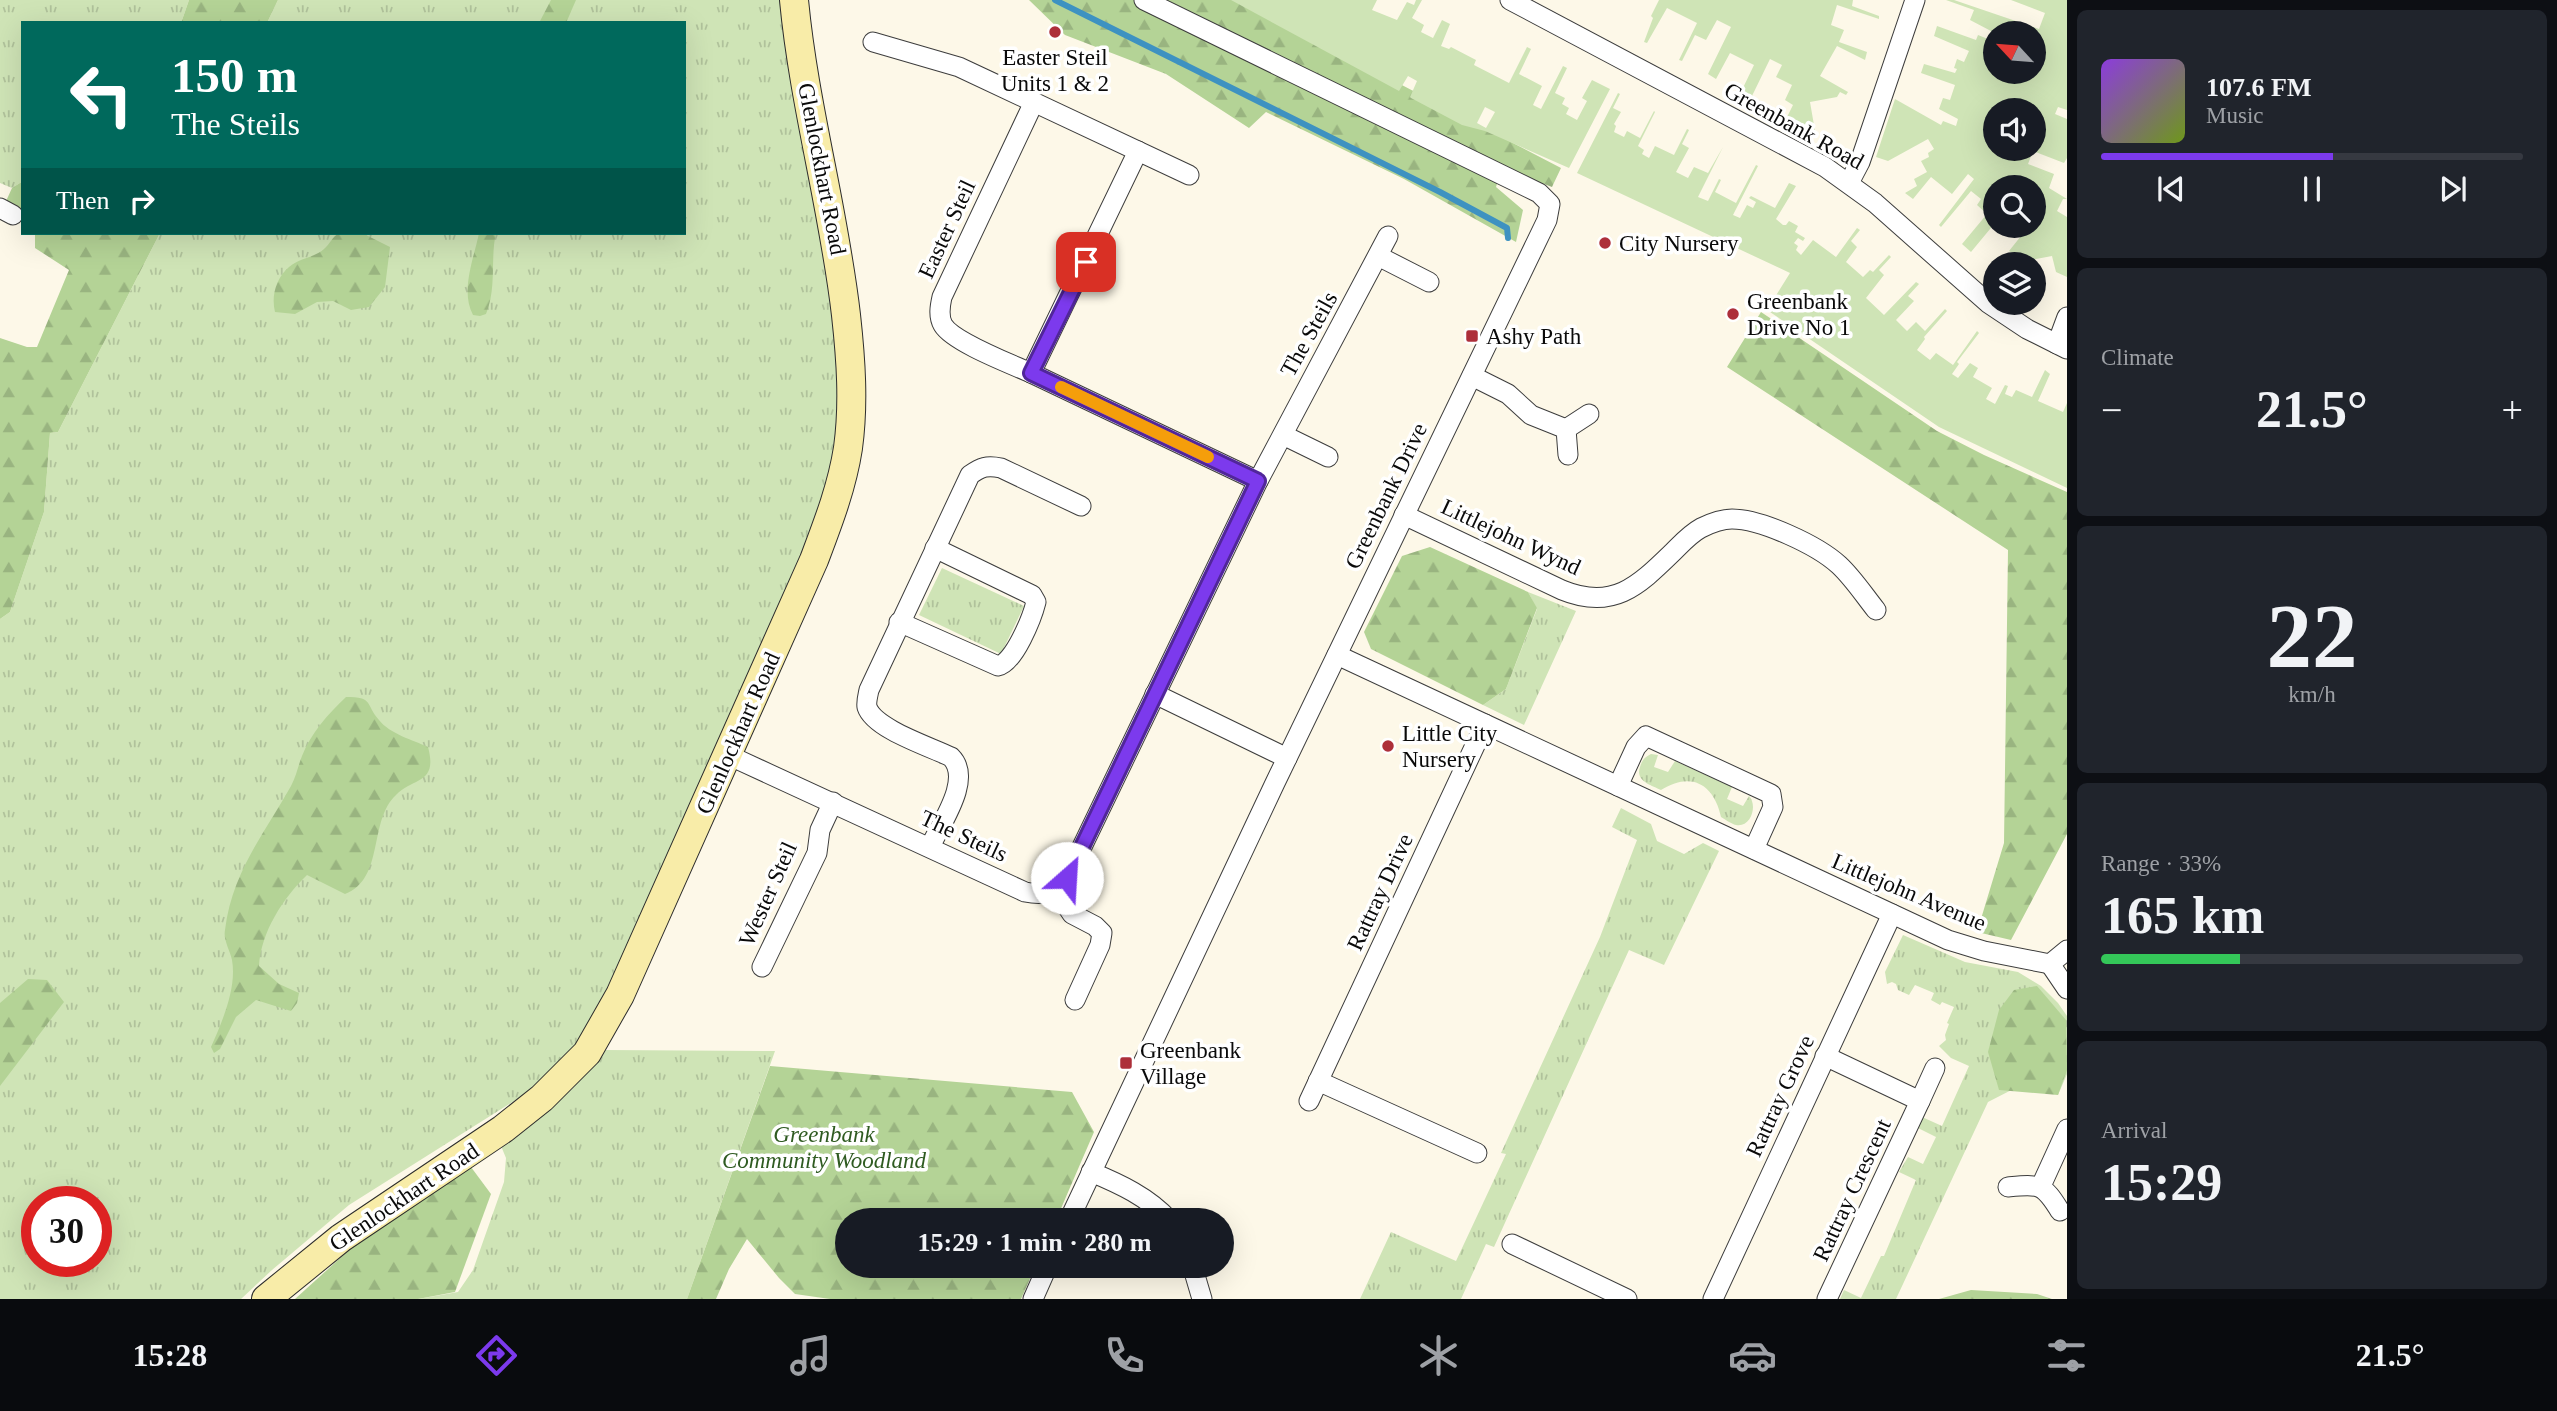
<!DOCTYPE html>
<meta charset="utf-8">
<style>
:root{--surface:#171b24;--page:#20242c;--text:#f1f3f6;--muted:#9ea1a6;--line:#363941;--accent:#7c3aed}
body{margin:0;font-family:Georgia,serif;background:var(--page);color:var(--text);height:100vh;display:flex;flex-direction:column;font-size:26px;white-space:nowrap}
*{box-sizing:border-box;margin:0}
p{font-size:23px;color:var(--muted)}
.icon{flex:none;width:38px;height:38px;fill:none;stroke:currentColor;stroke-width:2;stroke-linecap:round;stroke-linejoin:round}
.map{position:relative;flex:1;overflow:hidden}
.details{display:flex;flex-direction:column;gap:10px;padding:10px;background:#0d0f14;width:490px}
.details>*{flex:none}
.banner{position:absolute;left:21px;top:21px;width:665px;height:214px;border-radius:0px;box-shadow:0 7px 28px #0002;background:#00695c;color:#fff;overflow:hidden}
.needle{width:46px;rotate:296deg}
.controls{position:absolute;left:1983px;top:21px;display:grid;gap:14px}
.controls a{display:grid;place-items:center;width:63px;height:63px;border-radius:50%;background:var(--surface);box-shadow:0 7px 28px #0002;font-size:35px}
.speed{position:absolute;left:21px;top:1186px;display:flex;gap:14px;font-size:35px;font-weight:700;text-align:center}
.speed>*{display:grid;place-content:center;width:91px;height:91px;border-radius:50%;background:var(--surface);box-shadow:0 7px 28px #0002;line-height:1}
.speed .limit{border:10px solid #d22;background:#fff;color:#111}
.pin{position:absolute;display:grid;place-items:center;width:60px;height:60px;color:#fff;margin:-30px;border-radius:14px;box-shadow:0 4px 10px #0006}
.me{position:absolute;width:77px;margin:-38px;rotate:26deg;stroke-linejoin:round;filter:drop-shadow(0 0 5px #0008)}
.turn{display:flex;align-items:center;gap:24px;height:147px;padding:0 35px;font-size:32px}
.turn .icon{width:91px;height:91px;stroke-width:2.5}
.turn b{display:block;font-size:49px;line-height:60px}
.then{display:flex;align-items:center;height:66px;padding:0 35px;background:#0003;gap:14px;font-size:26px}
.big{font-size:52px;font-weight:600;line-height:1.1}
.details .tile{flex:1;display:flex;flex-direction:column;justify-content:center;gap:10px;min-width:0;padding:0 24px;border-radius:10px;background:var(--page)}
.details .dial{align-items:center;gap:0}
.dial b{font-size:91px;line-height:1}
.song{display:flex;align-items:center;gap:21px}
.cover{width:84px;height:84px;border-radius:10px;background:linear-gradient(135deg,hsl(270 70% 55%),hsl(80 70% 35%))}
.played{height:7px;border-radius:4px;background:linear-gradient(90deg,var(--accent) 55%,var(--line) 55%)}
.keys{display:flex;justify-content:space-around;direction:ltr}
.heat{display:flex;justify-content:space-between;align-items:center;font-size:38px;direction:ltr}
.charge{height:10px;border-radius:5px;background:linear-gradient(90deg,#34c759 33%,var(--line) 0)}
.trip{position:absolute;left:835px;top:1208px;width:399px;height:70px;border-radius:35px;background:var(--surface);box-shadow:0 7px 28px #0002;font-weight:600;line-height:70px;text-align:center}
.tabs{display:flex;height:112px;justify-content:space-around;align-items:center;background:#090b0e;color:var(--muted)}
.tabs .icon{width:49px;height:49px}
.tabs .on{color:var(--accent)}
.tabs b{font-size:32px;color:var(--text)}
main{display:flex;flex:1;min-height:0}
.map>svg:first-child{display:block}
.grass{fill:url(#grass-tufts);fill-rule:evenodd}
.forest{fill:url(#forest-firs)}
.garden{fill:#cfe4b6;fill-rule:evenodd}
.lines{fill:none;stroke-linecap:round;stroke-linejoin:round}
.stream{stroke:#3e92c1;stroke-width:6}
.street-casing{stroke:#3d3d3d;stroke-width:21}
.secondary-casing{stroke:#2c2c2c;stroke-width:30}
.street{stroke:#fff;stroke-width:19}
.secondary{stroke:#f8eca8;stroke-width:28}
.route-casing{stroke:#51269a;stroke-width:18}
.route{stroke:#7c3aed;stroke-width:12}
.slow{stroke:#f59e0b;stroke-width:12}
.poi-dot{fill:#ad2f3a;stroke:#fff;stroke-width:2.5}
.labels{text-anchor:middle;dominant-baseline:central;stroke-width:7;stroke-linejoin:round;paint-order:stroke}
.poi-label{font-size:23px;fill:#0a0a0a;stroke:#fff;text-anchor:start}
.street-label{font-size:23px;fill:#0a0a0a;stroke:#fff}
.park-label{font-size:23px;font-style:italic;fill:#2f5b21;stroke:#fff}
</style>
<main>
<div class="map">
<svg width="2067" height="1299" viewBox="0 0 2067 1299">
<defs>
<pattern id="grass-tufts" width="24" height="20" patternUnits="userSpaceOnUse" patternTransform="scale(1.75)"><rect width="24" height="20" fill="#cfe4b6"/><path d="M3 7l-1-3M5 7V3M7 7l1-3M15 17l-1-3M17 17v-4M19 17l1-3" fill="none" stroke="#b0c29b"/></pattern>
<pattern id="forest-firs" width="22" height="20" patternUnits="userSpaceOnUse" patternTransform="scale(1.75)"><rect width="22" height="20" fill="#b4d396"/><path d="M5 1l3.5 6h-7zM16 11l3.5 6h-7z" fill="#99b480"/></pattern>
</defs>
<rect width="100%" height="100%" fill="#fdf8e8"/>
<g class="grass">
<polygon points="0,0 189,0 181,23 23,23 23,181 12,188 0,183"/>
<path d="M278,0H781L837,330L839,435L817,527L601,1005L573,1052L536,1087L349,1205L272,1270L241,1299H0V619L10,612L44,512L50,433L58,432L160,233H684V23H267ZM37,1202H96V1262H37Z"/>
<polygon points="942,568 1024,606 1001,654 919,615"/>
<polygon points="1528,592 1576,611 1524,725 1483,705 1506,689 1537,609"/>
<path d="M1651,754L1658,755L1654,767L1668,772L1675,761L1732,787L1727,799L1743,806L1749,796C1758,805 1751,828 1736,825C1731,824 1725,819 1721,817C1714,784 1691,771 1661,790C1651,785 1635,781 1640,767C1642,760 1645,757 1651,754Z"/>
<polygon points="1621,808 1651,824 1657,841 1684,854 1703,843 1719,851 1664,965 1629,950 1494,1247 1486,1244 1461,1299 1360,1299 1391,1232 1456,1261 1506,1154 1501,1153 1600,937 1637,840 1612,827"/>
<polygon points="1903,935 1965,962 2018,972 2041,986 2058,1003 2067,1016 2067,1074 2058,1095 2031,1080 1988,1102 1896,1299 1840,1299 1844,1290 1861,1298 1881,1256 1884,1256 1916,1180 1899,1172 1908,1157 1923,1164 1936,1137 1918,1128 1922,1117 1942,1126 1969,1066 1951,1058 1939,1046 1946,1040 1945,1035 1949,1024 1947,1023 1954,1007 1942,1002 1940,1005 1931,1000 1934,993 1915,985 1909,995 1898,990 1896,984 1892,982 1887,984 1885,972"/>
<polygon points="605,1050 775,1051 687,1299 418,1299 458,1292 473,1270 504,1182 506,1158 501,1146 572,1089"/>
</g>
<g class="forest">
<polygon points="189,0 278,0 267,23 181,23"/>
<polygon points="551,0 576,0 566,23 539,23"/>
<polygon points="1029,0 1239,0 1561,168 1552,187 1502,168 1496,187 1523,210 1516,242 1404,179 1266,112 1249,128 1166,74 1065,35"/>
<polygon points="23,181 23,218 2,210 12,188"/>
<polygon points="35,233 160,233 58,432 50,433 44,512 10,612 0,619 0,338 27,347 37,347 69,270 35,248"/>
<path d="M339,233H362L390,247L385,287L369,307L351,310L333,301L317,302L295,314L275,312C271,296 276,278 289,267C299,258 314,258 324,249C330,244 332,237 339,233Z"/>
<path d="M479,233H496C490,259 497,288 486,314L480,316L473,315C460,291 474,258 479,233Z"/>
<polygon points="1761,312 1937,431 1984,455 2067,492 2067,834 2011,940 1977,932 2004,843 2008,550 1727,367"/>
<polygon points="1430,547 1528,592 1537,608 1506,689 1483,705 1371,649 1364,632 1402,556"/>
<path d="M346,697C374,697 365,704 379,720C390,734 413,740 428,747C438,784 414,777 396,795C368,821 385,879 345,894L307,875C283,898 261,932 259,966L279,984L299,993L297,1003L291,1011L256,1000L236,1017L220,1049L214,1053L211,1047C222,1022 237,988 232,960C230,950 223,940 225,930C232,872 264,834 291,786C296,777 298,766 302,756C311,733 328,714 346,697Z"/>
<polygon points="28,979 47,980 64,1002 0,1086 0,1003"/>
<polygon points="2037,986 2066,1020 2067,1070 2058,1095 1999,1090 1988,1052 1999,1010 2014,990"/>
<polygon points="770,1066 1072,1092 1094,1132 1056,1220 847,1220 847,1265 1036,1265 1021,1299 830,1299 795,1294 779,1278 747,1239 729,1269 716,1299 687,1299"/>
<polygon points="468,1163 491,1194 455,1292 418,1299 295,1299 370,1231"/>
<polygon points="1971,1290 2037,1294 2052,1299 1939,1299"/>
</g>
<g class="garden">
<path d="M1231,0H1377L1372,10L1397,20L1407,2L1414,5L1416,0H1422L1412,18L1424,25L1421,32L1433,38L1442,20L1450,24L1441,46L1449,49L1451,47L1476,60L1474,65L1509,83L1527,47L1531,49L1519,74L1542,86L1533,105L1541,109L1563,66L1567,68L1555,93L1565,98L1562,104L1569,108L1566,114L1577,120L1587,101L1582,98L1592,80L1610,89L1569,168L1485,131L1462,125L1411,98L1410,97L1417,81L1408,76L1399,91ZM1485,107L1495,112L1486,128L1477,123Z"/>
<polygon points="1659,0 1853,0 1852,6 1879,16 1879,19 1837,5 1831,25 1844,30 1839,42 1867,52 1865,60 1837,46 1820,76 1848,92 1846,95 1840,92 1837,97 1810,102 1815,131 1787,117 1793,105 1785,100 1792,85 1776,77 1782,65 1770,59 1751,98 1741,92 1754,65 1730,53 1716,79 1708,74 1731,27 1717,20 1706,40 1695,35 1682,61 1679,60 1697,23 1667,8 1647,43 1644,42 1653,18 1651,16"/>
<path d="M1946,0H1954L2039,29L2045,13L2011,0H2067V110L2058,107L2055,114L2067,119V158L2064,163L2033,151L2028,164L2054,174L2049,188L2067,199H2063L2057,211L2067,217V277L2056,272L2052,256L2008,264L2015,255L2009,251L2021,236L2008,226H2034V187H1995V223L1971,252L1962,244L1987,214L1977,205L1981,199L1971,191L1941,227L1939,225L1974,179L1968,174L1952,194L1931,177L1913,199L1905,193L1917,186L1914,179L1927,172L1921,161L1929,157L1928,153L1934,149L1928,139L1888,161L1876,157L1895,99L1941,125L1943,121L1956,126L1958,119L1939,109L1943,98L1950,100L1955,85L1921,73L1924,64L1955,73L1957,69L1954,68L1957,59L1964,62L1969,51L1934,36L1937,26L1976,40L1978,35L1988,39L1991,31L1970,20L1974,10ZM1995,33H2034V72H1995ZM1995,110H2034V149H1995Z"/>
<polygon points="1618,93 1620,94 1613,108 1621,112 1614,124 1616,126 1614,132 1624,137 1627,131 1640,138 1654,111 1655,112 1638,146 1644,150 1642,154 1649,158 1655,146 1674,155 1687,129 1689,130 1682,144 1689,148 1676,172 1688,178 1694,167 1708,173 1723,147 1698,197 1708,201 1719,179 1721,180 1715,192 1736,203 1756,165 1758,166 1733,215 1740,218 1747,205 1753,208 1756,202 1749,198 1751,196 1775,208 1789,183 1796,186 1776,219 1783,225 1786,225 1789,221 1798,226 1795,232 1805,238 1803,241 1798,238 1794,243 1798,246 1796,250 1801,255 1813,240 1836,257 1857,228 1860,230 1851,241 1857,247 1846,262 1863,277 1870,270 1873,272 1889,255 1891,257 1879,270 1884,275 1866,298 1884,315 1916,282 1919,284 1908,296 1914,301 1896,320 1907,331 1916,322 1925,331 1945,309 1947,311 1924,337 1925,339 1917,350 1930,360 1936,353 1953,365 1977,331 1979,333 1957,362 1959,364 1952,374 1958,378 1970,363 1978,368 1973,377 1992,388 1986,399 1995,404 2005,385 2008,386 2005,394 2012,397 2016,390 2032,397 2045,370 2050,374 2038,401 2063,412 2067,403 2067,488 1939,427 1767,310 1790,273 1577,173"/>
</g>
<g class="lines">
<polyline class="stream" points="1055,0 1440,192 1507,228 1508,238"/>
<defs>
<g id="street">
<polyline points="1510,0 1825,167 1875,203 1988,303 2027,329 2067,349"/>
<polyline points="873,42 959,67 1189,175"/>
<polyline points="1138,151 1031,373 1258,481"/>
<polyline points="1849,183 1860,162 1915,0"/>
<polyline points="0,208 13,215"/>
<polyline points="1378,256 1429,282"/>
<polyline points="2057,344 2067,317"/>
<path d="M1031,373C1011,364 953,342 943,325C938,316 940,306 942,297L1034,102"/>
<polyline points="1472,376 1508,394 1531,415 1566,429 1568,455"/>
<polyline points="1566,429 1589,414"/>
<polyline points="1283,435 1328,457"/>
<path d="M1404,515L1562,590C1613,611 1638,586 1673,552C1682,543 1690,534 1701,528C1711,523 1721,519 1732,519C1761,519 1817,545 1839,565C1853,578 1864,595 1876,610"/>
<path d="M899,622L998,666C1014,663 1032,618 1036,602L1032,595L935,548"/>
<polyline points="1337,655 1948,940 1984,951 2050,964"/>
<polyline points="1155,694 1287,758"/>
<path d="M728,755L1025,892C1045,896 1054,893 1067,878L1258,481L1388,236"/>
<polyline points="1618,786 1636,747 1646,736 1771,794 1773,807 1754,849"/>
<path d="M930,847C941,823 973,779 951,757C931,747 874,729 867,707C866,702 868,695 869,690L970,475C981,467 987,465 1001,468L1081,506"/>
<polyline points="1056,890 1072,914 1095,926 1102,933 1100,945 1075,1000"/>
<polyline points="2050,964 2067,989"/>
<polyline points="2050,964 2067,950"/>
<polyline points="762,967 817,853 820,830 833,802"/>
<polyline points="1825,1056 1920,1101 1827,1299"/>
<polyline points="1318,1081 1477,1153"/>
<polyline points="1309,1101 1485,724"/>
<polyline points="1920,1101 1935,1068"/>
<path d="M1091,1172C1120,1184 1148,1197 1169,1220"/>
<polyline points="2041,1186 2067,1129"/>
<path d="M2008,1187C2039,1184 2043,1183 2060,1211"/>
<polyline points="1069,1220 1275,783 1547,220 1550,204 1539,193 1144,0"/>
<polyline points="1512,1244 1627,1299"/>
<polyline points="1192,1265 1202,1299"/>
<polyline points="1033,1299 1048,1265"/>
<polyline points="1713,1299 1892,914"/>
</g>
<path id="secondary" d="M266,1299L341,1238L503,1129L542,1098L587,1053L620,995L814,560C828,523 842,487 848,448C854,404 851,360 846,315C834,209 804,106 794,0"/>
</defs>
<use href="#street" class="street-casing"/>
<use href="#secondary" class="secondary-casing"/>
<use href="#street" class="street"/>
<use href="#secondary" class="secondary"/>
</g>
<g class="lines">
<defs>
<polyline id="route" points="1067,878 1258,481 1031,373 1086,262"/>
</defs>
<use href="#route" class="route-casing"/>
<use href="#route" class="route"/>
<polyline class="slow" points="1061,387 1208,457"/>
</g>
<g class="poi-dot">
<circle cx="1055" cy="32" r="7"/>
<circle cx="1605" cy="243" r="7"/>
<circle cx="1733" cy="314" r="7"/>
<rect x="1465" y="329" width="14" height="14" rx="3.5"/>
<circle cx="1388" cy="746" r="7"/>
<rect x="1119" y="1056" width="14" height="14" rx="3.5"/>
</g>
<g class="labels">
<g class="poi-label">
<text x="1055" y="57" text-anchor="middle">Easter Steil<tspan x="1055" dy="26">Units 1 &amp; 2</tspan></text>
<text x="1619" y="243">City Nursery</text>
<text x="1747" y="301">Greenbank<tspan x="1747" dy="26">Drive No 1</tspan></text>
<text x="1486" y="336">Ashy Path</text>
<text x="1402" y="733">Little City<tspan x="1402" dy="26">Nursery</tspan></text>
<text x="1140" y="1050">Greenbank<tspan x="1140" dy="26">Village</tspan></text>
</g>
<g class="street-label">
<text transform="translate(1794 126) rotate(29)">Greenbank Road</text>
<text transform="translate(822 169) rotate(79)">Glenlockhart Road</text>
<text transform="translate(947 229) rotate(-65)">Easter Steil</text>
<text transform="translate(1309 334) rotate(-61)">The Steils</text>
<text transform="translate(1386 496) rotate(-64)">Greenbank Drive</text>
<text transform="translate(1511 537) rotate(25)">Littlejohn Wynd</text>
<text transform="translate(738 733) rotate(-66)">Glenlockhart Road</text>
<text transform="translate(964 836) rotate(25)">The Steils</text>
<text transform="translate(1380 892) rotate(-65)">Rattray Drive</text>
<text transform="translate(1909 892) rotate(23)">Littlejohn Avenue</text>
<text transform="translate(768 894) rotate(-66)">Wester Steil</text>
<text transform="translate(1780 1096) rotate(-65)">Rattray Grove</text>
<text transform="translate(1852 1190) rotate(-65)">Rattray Crescent</text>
<text transform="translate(404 1197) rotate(-34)">Glenlockhart Road</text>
</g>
<g class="park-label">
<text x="824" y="1134">Greenbank<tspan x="824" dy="26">Community Woodland</tspan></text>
</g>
</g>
</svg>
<div class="controls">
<a><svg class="needle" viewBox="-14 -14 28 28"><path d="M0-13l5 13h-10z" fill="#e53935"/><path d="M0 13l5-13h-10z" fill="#9ea1a6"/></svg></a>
<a><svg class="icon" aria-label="sound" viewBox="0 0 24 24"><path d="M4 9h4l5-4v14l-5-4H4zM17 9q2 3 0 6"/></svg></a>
<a><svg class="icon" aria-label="search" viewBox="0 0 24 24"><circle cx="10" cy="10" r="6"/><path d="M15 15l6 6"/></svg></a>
<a><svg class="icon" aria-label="layers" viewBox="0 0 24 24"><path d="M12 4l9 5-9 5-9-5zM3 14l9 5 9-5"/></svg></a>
</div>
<div class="speed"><div class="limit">30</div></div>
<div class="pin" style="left:1086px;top:262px;background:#d93025"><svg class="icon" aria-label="arrive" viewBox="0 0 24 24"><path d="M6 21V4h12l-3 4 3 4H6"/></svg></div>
<svg class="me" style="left:1067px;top:878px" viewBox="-20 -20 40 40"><circle r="19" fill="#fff"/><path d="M0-13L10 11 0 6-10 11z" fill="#7c3aed"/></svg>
<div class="trip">15:29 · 1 min · 280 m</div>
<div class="banner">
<div class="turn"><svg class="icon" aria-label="left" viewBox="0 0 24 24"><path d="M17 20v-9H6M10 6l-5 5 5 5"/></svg><div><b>150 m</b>The Steils</div></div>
<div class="then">Then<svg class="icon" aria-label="right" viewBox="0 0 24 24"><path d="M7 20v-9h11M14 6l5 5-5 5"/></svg></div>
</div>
</div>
<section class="details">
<div class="tile">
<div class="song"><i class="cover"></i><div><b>107.6 FM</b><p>Music</p></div></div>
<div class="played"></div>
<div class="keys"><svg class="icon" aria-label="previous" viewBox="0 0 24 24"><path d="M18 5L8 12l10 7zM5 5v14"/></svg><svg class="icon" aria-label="pause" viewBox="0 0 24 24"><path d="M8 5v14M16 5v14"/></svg><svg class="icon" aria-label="next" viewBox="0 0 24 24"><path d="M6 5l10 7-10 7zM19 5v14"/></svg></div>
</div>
<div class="tile"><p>Climate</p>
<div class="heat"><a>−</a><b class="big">21.5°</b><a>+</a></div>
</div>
<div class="tile dial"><b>22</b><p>km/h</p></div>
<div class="tile"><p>Range · 33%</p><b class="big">165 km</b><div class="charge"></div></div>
<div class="tile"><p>Arrival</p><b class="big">15:29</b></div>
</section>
</main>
<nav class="tabs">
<b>15:28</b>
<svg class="icon on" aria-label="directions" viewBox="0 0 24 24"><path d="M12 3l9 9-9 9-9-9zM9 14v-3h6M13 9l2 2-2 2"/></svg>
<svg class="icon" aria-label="music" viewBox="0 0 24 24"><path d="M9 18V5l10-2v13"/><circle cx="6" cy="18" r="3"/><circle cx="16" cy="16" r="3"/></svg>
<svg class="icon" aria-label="phone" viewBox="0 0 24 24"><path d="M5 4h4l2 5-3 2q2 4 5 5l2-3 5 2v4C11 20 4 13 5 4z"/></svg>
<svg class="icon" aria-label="climate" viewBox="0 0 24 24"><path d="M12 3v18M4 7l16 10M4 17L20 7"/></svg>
<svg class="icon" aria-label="car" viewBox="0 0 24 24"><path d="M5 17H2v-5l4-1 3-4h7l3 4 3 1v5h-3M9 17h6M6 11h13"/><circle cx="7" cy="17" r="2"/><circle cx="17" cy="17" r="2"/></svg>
<svg class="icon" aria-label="filters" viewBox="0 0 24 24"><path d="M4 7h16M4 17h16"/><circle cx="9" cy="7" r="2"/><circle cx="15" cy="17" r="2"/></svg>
<b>21.5°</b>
</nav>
